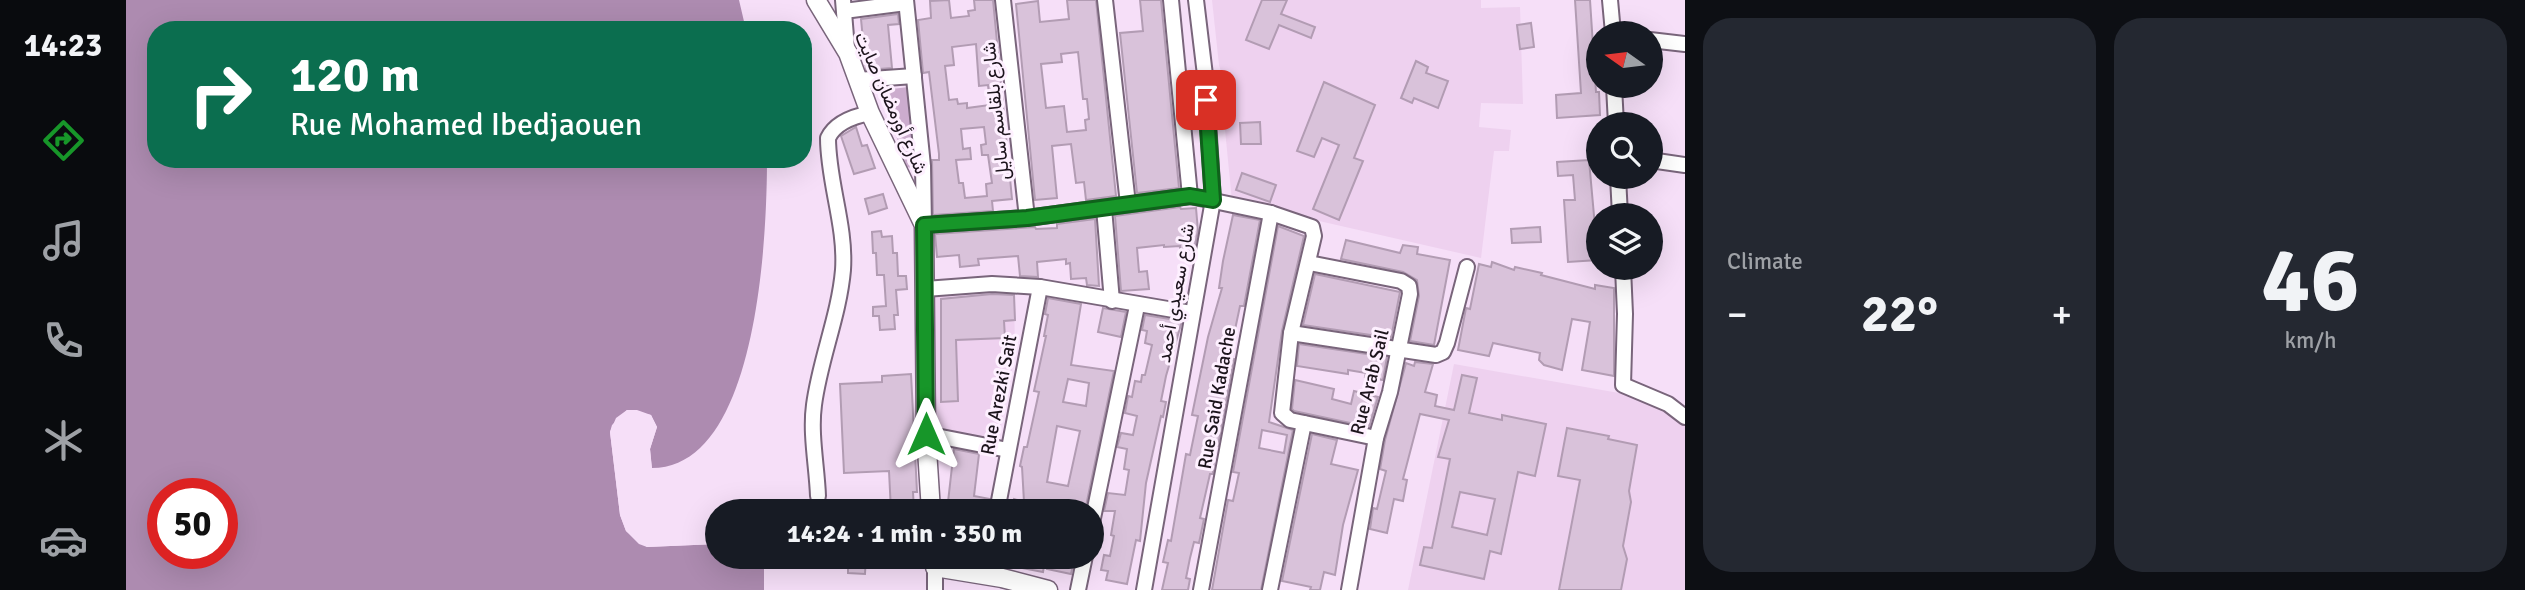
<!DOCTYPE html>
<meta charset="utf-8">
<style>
:root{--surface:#171b24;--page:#242831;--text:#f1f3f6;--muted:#9ea1a6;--accent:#179629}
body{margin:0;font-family:Signika,Vazirmatn,sans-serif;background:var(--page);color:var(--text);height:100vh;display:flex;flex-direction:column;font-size:26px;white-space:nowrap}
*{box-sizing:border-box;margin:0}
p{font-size:23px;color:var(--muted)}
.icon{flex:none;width:38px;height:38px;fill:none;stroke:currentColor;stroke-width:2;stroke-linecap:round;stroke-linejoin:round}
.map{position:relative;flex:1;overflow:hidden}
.panel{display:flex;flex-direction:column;gap:18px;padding:18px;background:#0d0f14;width:840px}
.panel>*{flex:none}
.banner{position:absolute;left:21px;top:21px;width:665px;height:147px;border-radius:28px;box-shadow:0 7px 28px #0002;background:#0b6e4f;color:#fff;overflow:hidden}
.needle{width:46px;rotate:284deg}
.controls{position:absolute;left:1460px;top:21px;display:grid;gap:14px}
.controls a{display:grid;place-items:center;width:77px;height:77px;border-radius:50%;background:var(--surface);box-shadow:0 7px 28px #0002;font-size:35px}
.speed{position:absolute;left:21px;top:478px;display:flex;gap:14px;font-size:35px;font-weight:700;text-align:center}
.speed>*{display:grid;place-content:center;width:91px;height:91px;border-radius:50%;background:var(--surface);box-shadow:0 7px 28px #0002;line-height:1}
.speed .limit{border:10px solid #d22;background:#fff;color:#111}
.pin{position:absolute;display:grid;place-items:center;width:60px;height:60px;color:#fff;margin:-30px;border-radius:14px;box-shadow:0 4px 10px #0006}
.me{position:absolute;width:77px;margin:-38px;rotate:0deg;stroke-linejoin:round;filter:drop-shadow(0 0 5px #0008)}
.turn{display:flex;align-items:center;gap:24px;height:147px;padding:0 28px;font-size:32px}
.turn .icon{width:91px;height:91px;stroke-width:2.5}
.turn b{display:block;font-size:49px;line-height:60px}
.big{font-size:52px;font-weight:700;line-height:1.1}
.panel .widget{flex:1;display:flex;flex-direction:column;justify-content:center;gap:10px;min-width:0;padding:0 24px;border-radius:28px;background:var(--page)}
.panel .dial{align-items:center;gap:0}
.dial b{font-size:91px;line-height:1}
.heat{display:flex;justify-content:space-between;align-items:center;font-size:38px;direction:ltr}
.panel .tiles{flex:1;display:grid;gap:18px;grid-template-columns:repeat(2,1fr)}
.trip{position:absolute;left:579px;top:499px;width:399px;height:70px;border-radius:35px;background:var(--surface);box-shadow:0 7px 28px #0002;font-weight:700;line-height:70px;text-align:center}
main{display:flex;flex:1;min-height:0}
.menu{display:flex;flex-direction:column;width:126px;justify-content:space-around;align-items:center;background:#090b0e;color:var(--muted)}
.menu .icon{width:49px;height:49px}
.menu .selected{color:var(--accent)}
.menu b{font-size:32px;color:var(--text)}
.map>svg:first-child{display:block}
.built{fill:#eed1ef}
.green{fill:#ccacce}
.water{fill:#ad8bb0;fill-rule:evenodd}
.pier{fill:#f6dff8}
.building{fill:#d9c2da;stroke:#b29cb3;stroke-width:2;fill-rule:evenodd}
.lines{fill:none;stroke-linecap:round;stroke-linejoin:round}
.minor-casing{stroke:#79657b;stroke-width:18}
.major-casing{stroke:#79657b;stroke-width:21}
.minor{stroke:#fff;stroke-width:14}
.major{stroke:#fff;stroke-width:18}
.route-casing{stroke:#0f621b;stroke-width:18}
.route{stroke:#179629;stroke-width:12}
.labels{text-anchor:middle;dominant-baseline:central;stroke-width:6;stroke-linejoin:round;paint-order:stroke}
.street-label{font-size:19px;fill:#1c141c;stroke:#fef0ff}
</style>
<main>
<nav class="menu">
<b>14:23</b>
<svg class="icon selected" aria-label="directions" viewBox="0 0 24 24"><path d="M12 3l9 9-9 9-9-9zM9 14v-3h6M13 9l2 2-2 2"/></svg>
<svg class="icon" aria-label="music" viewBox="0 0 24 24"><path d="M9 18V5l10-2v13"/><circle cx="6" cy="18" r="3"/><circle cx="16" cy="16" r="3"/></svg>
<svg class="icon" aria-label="phone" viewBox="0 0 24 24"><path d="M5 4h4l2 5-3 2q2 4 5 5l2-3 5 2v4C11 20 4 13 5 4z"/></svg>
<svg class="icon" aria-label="climate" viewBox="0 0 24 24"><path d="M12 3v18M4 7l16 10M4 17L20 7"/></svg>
<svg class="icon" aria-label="car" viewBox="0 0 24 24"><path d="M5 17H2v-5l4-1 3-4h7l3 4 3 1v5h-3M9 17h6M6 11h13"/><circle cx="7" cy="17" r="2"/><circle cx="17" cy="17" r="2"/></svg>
</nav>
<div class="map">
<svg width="1559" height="590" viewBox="0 0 1559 590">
<rect width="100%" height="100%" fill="#f6dff8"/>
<g class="built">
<polygon points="1086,0 1355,0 1355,8 1394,7 1397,104 1355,103 1353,127 1385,130 1383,151 1368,151 1355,258 1106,201 1095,89 1098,81 1093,65"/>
<polygon points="888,292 889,354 872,442 808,429 805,294"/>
<polygon points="1328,364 1510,396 1534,402 1556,420 1559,426 1559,590 1282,590"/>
</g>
<polygon class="green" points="783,87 790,164 785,168 781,167 755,93 757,90"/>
<path class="water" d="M0,0H613L620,30H30V159H641C641,233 633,468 526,468L524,449L531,427L525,415L501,410L486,425L484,432L494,515L500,531L521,547L591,544L592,556L638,557V590H0ZM37,494H96V553H37Z"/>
<polygon class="pier" points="501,410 511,410 525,415 531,427 524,449 526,471 522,469 521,450 527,435 526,422 523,418 511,413 502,414 493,420 487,433 497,514 503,529 522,543 592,541 591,544 521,547 513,544 500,531 494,515 484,432 490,418"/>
<g class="building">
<path d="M823,0L825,18L843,16L842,11L849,10L848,0H867L886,199L866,201L867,211L807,215L806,160H813V154L803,72L797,73L792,20L805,18L804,1ZM850,44L853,86L862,85L864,105L841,108V103L832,104L831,99L823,100L819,66L828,65L826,47ZM858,127L860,144L855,145L856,155H862L866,183L860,184L861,196L839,198L837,183H833L830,160L845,159L844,148L837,149L835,129Z"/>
<path d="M941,0H970L990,196L960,200L958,182L950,183L945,144L926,146L931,198L909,200L890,4L912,1L914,22L943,19ZM952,52L957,99H961L963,119L959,120L960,130L941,132L938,106L920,108L915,64L936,62L935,54Z"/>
<polygon points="1014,0 1035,0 1053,188 1011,193 994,33 1017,31"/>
<polygon points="1136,0 1161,0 1155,14 1189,27 1185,38 1153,25 1143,49 1120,40"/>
<polygon points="1449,0 1464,0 1470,92 1473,92 1474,115 1431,118 1430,95 1455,93"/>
<polygon points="772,14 773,24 762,25 766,68 740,70 735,19"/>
<polygon points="1405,23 1408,47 1394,49 1391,25"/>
<polygon points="1290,61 1302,67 1300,73 1322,81 1312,108 1288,98 1286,103 1275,98"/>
<polygon points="1198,82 1249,105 1228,158 1237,161 1213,220 1187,209 1213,145 1196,138 1188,157 1171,151"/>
<polygon points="1134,122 1135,144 1115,144 1114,123"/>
<polygon points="730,127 736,146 741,145 749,168 728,174 715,136"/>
<polygon points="1463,160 1472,260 1442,262 1438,200 1449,200 1447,175 1432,176 1431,162"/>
<polygon points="1116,173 1150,185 1144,202 1110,190"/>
<polygon points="757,194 761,208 743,214 739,199"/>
<polygon points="1054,207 1055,209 1070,208 1072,231 1068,250 1054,252 1054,246 1038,247 1038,245 1011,248 1013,272 1021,271 1023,289 995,291 989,216"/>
<polygon points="1107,215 1134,220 1118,306 1114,306 1103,358 1108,359 1092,446 1089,445 1087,474 1084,474 1074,518 1078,519 1073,543 1068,542 1064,558 1060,578 1064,579 1062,590 1036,590 1042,563 1037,562 1042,540 1045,541 1060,454 1064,455 1072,416 1066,415 1082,337 1096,288 1093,288 1097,261"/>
<polygon points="969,219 973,286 961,285 960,278 945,279 944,263 940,264 940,259 911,262 912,277 894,276 892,256 852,259 853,265 834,267 833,255 811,257 809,234 909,227 910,229 931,228 931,224"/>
<path d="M1152,226L1178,236L1156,331L1143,422L1167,430L1135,590H1086L1102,500L1107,501L1113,473L1107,472ZM1136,430L1161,435L1158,453L1133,448Z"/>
<polygon points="1414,227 1415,242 1386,243 1385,229"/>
<polygon points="755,231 756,237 766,236 767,253 771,253 772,276 780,276 781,289 770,290 772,315 768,315 769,329 754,330 753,316 747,316 747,307 760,306 758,275 751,275 750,253 747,253 746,232"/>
<polygon points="1220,240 1274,253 1277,245 1292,247 1291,254 1324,260 1308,345 1284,341 1293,296 1291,280 1277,272 1215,259"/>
<polygon points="1366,262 1388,270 1389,267 1416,273 1415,275 1469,289 1469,285 1488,288 1488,376 1456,370 1464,322 1446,319 1436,370 1418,365 1413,360 1414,353 1367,343 1363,356 1332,350 1340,308 1344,309 1353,264 1365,267"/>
<polygon points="1189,274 1274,292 1265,338 1177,325"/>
<polygon points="866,294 888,295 889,320 878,321 879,338 830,340 832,401 815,402 815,299"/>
<path d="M922,298L955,304L945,365L988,371L959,511H941V508L913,502V505L923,507V511H885L888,499L898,502L896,467L894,466L898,447H901L913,392L908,391L920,336H918L922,315L919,314ZM942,379L963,383L960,406L937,402ZM931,426L954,431L942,486L921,482Z"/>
<polygon points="977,308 1000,312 995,337 972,332"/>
<polygon points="1019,315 1056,321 1040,376 1035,401 1040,402 1037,417 1035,416 1020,483 1014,541 1010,540 1001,584 980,580 982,571 975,570 978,555 984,556 988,536 985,535 989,511 978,511 982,493 999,495 1003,470 998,469 1001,449 991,447 995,433 1007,435 1011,416 999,413 1002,396 1006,397 1009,381 1015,382 1016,375 1019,375 1026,345 1019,343 1021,331 1016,330"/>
<polygon points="1173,344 1261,357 1257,380 1239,377 1240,373 1222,370 1222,374 1171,366"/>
<path d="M1289,362L1307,364L1299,392L1311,395L1309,406L1328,410L1336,375L1351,378L1343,413L1376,420V415L1420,424L1409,476L1392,472L1375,554L1364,551L1358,579L1294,565L1298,547L1306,548L1313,514L1324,459L1312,457L1323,420L1294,414L1277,479L1281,480L1277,501L1268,499L1261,533L1244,529L1247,508L1251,509L1260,471L1254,469L1259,440L1280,363L1288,366ZM1334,492L1369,499L1361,535L1326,527Z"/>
<polygon points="785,374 791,492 787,492 788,511 765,511 763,471 718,473 714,384 756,382 756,376"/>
<polygon points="1169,380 1208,389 1206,399 1225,404 1228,391 1252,397 1243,427 1168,411 1166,409"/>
<polygon points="1441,428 1483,436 1482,439 1511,445 1503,491 1505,502 1497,546 1501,559 1495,590 1433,590 1454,480 1432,476"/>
<polygon points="1186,434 1211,440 1205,464 1232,470 1217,525 1209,575 1198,572 1194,590 1184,590 1185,587 1156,581"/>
<polygon points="828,449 853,454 848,496 864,499 862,511 821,511"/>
<polygon points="722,556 740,556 739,574 722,573"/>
<polygon points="899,556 919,560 917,572 896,568"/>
<polygon points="923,556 949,556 945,574 921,569"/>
</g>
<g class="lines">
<defs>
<g id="minor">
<polyline points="717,0 721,49"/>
<polyline points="780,0 797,166 798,225 901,218 1064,196 1145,213 1186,227 1188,236 1165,333 1156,413 1164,420 1250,438"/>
<polyline points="877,0 901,218"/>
<polyline points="979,0 1002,204"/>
<polyline points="1045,0 1064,196"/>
<polyline points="1484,0 1487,33"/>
<polyline points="718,11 780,3"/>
<polyline points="1524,40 1559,44"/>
<polyline points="731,80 788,76"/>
<polyline points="1488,86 1490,124"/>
<polyline points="1524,160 1559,165"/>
<polyline points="1492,177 1494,215"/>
<polyline points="978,208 986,301"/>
<polyline points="1183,263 1275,281 1283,286 1284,294 1264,392 1250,438 1223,590"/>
<polyline points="1497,268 1499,314 1497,385 1542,404 1559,417"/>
<polyline points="799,289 866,284 914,287 1065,313"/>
<polyline points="1165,333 1310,355 1317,352 1321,343 1341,267"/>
<polyline points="800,434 882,450"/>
<path d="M692,496C691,467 684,434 688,405C694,359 713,316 717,270C720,225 702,182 702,138C709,123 729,116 744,113"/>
<polyline points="871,511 914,287"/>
<polyline points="966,523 1011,306"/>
<polyline points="809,567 809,590"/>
<polyline points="860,575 863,556"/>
<polyline points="952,590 959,556"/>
<polyline points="1018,590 1087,200 1079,75 1070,0"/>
<polyline points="1075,590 1145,213"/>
<polyline points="1144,590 1178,423"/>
</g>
<g id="major">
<polyline points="690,0 722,53 744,113 798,225 800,434 805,511"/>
<polyline points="808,556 809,567 876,578 922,590"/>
</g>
</defs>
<use href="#minor" class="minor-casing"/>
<use href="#major" class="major-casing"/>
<use href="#minor" class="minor"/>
<use href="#major" class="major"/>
</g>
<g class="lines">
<defs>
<polyline id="route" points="800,434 798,225 901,218 1064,196 1087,200 1080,100"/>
</defs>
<use href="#route" class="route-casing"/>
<use href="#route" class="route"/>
</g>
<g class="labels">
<g class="street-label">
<text transform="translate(765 103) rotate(66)">شارع أورمضان صايت</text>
<text transform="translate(870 111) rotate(-96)">شارع بلقاسم سايل</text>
<text transform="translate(1050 293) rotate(-80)">شارع سعيدي أحمد</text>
<text transform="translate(1244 382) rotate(-76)">Rue Arab Sail</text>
<text transform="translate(873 395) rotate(-79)">Rue Arezki Sait</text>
<text transform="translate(1091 398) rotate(-80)">Rue Said Kadache</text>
</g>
</g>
</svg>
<div class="controls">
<a><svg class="needle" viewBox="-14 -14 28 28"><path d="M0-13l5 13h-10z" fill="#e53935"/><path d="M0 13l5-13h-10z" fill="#9ea1a6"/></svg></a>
<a><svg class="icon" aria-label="search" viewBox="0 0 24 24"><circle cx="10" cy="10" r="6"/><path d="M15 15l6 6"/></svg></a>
<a><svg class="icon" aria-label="layers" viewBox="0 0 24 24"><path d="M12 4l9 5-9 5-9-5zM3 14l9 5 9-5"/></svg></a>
</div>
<div class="speed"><div class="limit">50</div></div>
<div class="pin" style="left:1080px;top:100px;background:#d93025"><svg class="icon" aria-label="arrive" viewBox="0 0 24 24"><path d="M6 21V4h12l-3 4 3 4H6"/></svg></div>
<svg class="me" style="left:800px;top:434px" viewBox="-20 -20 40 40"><path d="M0-17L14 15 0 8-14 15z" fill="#179629" stroke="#fff" stroke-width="4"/></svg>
<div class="trip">14:24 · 1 min · 350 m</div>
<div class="banner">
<div class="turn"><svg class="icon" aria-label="right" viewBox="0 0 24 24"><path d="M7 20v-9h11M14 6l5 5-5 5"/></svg><div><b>120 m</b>Rue Mohamed Ibedjaouen</div></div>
</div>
</div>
<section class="panel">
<div class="tiles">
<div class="widget"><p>Climate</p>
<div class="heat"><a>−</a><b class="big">22°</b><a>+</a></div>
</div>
<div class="widget dial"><b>46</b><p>km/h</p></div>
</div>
</section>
</main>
